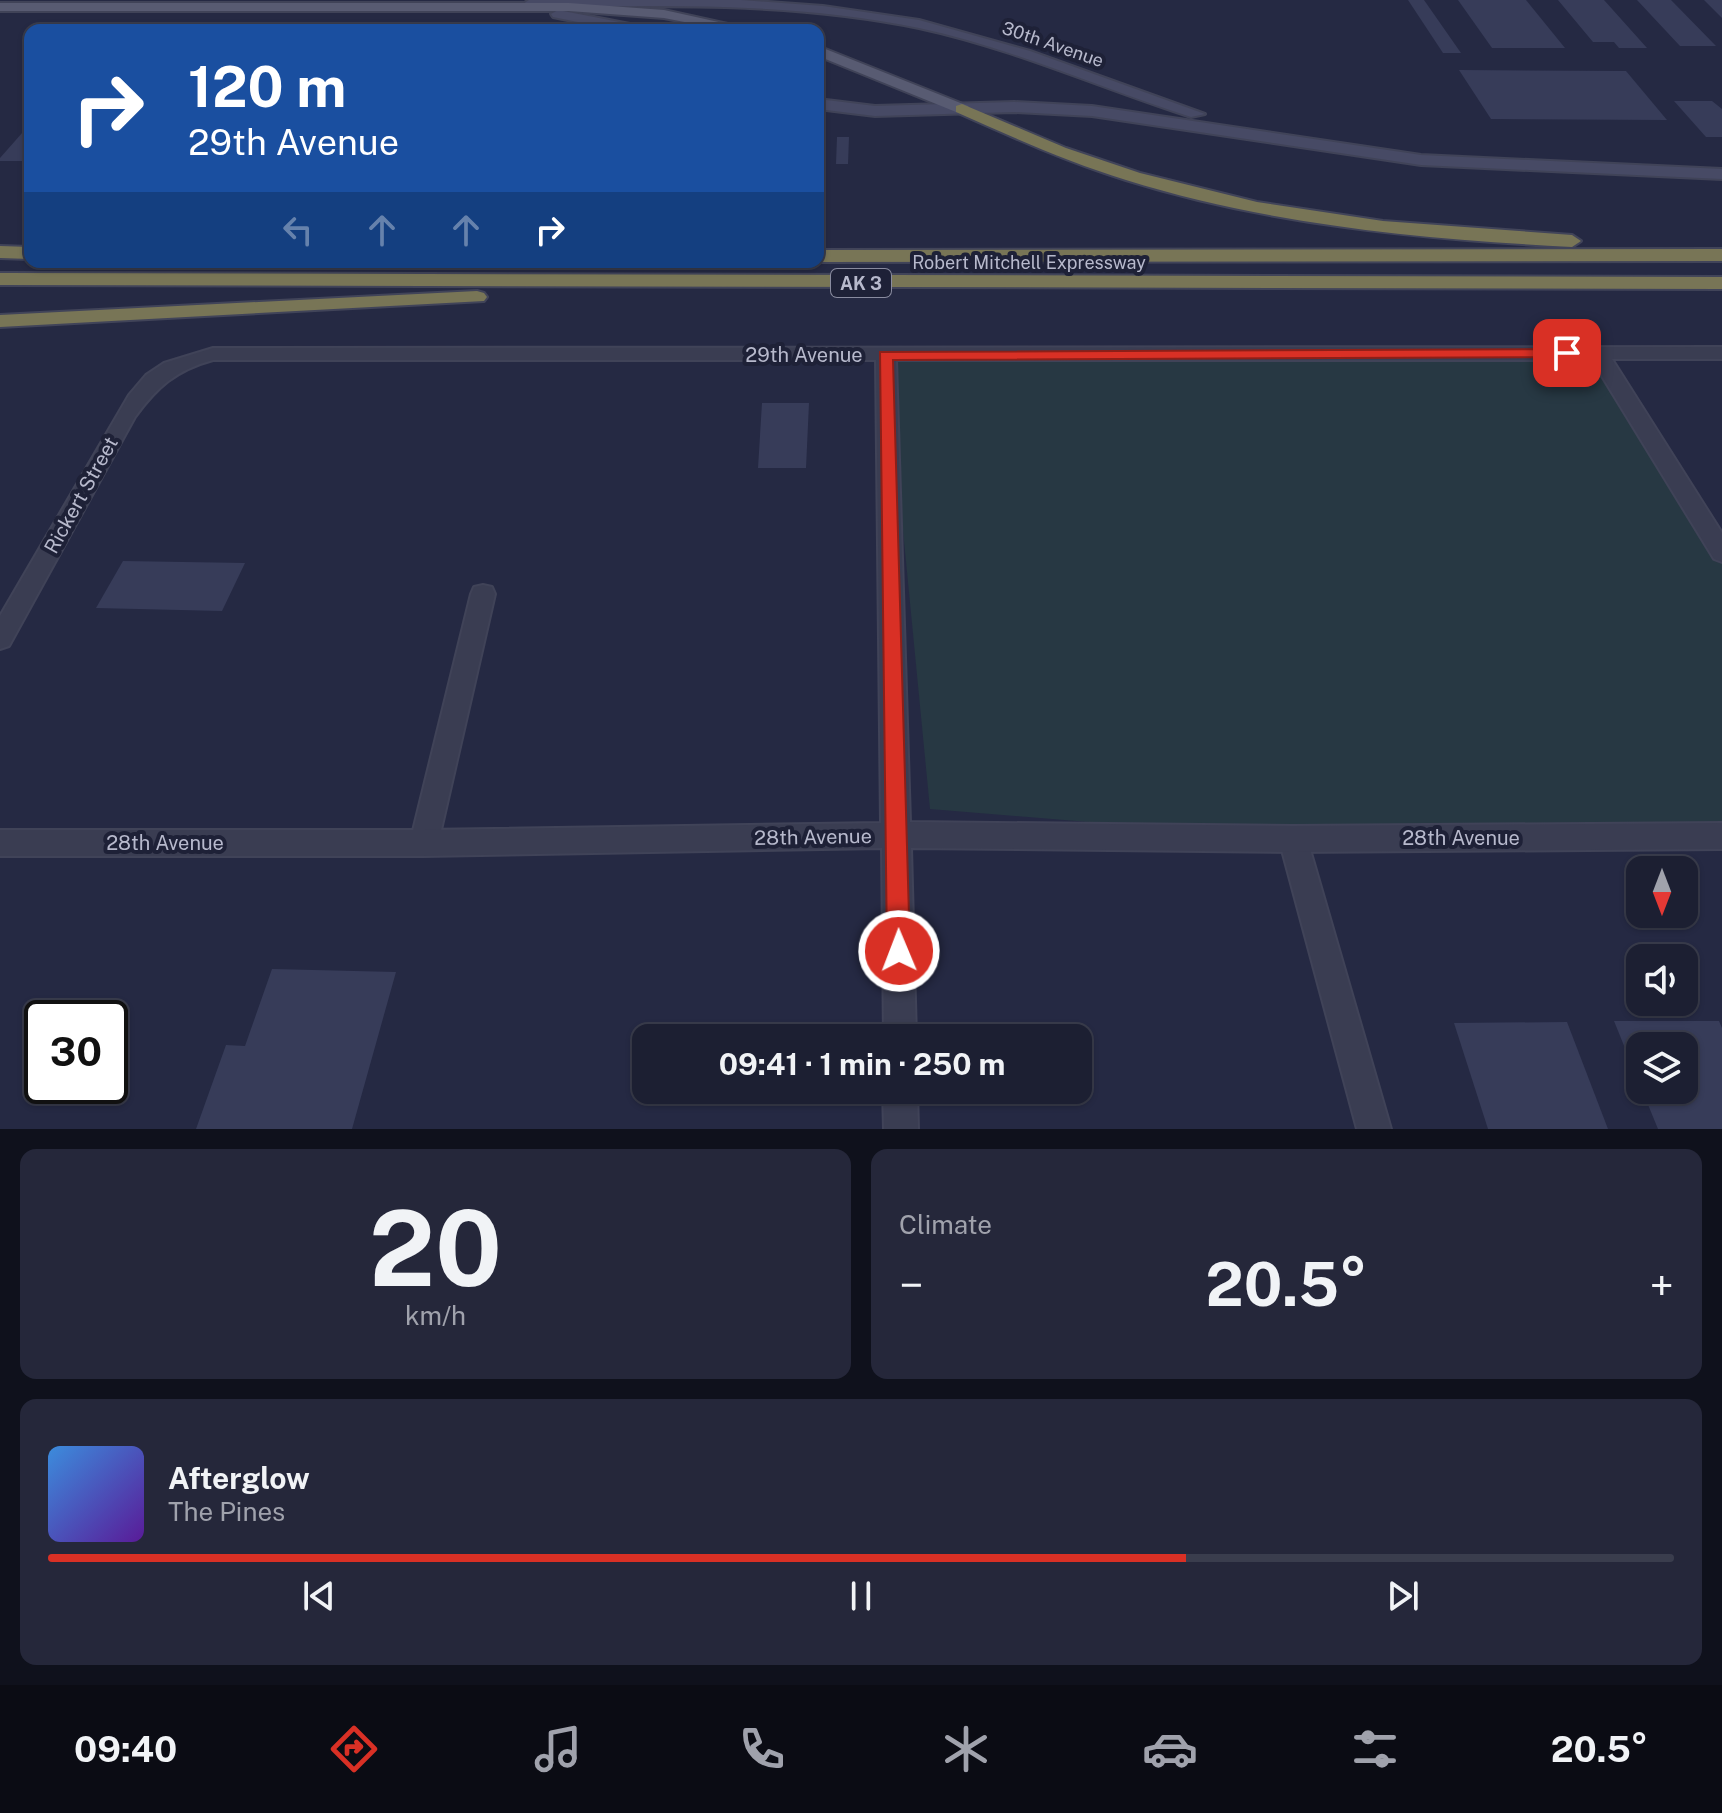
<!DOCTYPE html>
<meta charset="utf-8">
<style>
:root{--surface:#1c1f32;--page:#25273a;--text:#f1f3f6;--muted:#a0a2ac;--line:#3a3d4d;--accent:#d93025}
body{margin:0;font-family:"Public Sans",sans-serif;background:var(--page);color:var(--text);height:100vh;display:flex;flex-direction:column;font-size:30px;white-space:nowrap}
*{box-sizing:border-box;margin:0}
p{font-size:26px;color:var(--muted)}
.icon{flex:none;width:44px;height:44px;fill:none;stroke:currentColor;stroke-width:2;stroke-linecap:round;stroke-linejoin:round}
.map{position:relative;height:1129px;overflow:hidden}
.sheet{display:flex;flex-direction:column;gap:20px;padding:20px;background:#0f111c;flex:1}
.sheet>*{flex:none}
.top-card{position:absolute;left:24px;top:24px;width:800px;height:244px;border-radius:16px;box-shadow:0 2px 6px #0004,0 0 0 2px var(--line);background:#1a4fa0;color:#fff;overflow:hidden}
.needle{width:52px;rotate:180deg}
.tools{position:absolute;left:1626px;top:856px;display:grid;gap:16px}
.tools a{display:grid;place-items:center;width:72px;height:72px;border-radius:16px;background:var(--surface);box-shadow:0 2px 6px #0004,0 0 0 2px var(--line);font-size:40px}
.speed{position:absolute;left:24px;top:1000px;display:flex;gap:16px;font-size:40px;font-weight:700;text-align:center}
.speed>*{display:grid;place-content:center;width:104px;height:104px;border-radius:50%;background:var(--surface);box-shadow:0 2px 6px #0004,0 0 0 2px var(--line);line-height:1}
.speed .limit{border:4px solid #111;border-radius:12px;background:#fff;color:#111}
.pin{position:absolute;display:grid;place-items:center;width:68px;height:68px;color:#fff;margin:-34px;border-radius:16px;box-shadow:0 4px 12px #0006}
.me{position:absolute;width:88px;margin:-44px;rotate:359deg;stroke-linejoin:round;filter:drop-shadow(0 0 6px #0008)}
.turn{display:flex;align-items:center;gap:28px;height:168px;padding:0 32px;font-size:36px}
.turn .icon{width:104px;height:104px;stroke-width:2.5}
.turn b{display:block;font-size:56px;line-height:68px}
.lanes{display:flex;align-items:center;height:76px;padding:0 32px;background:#0003;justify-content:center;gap:40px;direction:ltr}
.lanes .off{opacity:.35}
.big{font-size:60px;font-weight:700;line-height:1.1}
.sheet .card{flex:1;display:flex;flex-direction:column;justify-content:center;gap:12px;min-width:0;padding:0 28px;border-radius:16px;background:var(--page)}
.sheet .dial{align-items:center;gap:0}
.dial b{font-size:104px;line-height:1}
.song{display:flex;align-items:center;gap:24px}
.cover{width:96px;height:96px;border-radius:12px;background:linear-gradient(135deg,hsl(210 70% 55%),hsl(270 70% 35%))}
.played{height:8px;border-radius:4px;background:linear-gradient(90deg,var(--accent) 70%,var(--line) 70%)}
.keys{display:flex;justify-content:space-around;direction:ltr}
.heat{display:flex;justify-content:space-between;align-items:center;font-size:44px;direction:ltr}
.sheet .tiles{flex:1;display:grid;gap:20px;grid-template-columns:1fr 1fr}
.card:last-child{grid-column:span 2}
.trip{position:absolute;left:632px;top:1024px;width:460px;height:80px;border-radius:16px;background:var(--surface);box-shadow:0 2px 6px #0004,0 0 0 2px var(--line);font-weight:700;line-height:80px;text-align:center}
.tab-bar{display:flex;height:128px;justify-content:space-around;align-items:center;background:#0b0c14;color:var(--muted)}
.tab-bar .icon{width:56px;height:56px}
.tab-bar .active{color:var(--accent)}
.tab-bar b{font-size:36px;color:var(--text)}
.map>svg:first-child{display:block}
.green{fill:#273843}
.building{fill:#373c59}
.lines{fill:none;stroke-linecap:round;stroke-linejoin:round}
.lane-casing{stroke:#404358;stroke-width:4}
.street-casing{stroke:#404358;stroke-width:4}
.secondary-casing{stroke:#404358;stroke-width:4}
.primary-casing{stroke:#404358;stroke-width:4}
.highway-casing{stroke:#414459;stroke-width:4}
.lane{fill:#3a3d52;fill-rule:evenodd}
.street{fill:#3a3d52;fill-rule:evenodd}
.secondary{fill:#474a65;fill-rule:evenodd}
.primary{fill:#585b72;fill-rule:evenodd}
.highway{fill:#787556;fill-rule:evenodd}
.route{fill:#d93025;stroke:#8d1f18;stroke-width:2}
.labels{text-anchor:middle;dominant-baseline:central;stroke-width:8;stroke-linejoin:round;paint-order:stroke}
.far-street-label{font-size:18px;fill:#b7b9cc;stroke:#1e2137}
.shield{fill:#1e2137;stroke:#898b9f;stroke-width:2}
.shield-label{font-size:18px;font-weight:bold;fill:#b7b9cc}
.street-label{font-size:20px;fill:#b7b9cc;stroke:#1e2137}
</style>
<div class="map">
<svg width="1722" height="1129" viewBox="0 0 1722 1129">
<rect width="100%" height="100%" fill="#252943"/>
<polygon class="green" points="1598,353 1722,553 1722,836 1293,839 930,809 886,355"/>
<g class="building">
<polygon points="1408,0 1424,0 1461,53 1443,53"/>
<polygon points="1458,0 1526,0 1565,48 1492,48"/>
<polygon points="1558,0 1604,0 1647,48 1619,48 1614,42 1593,42"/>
<polygon points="1637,0 1671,0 1716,46 1680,46"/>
<polygon points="1704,0 1722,0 1722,18"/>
<polygon points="1459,70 1626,71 1667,120 1491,119"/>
<polygon points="1674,101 1712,101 1722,109 1722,137 1706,137"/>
<polygon points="30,124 30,161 0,161 0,158"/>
<polygon points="837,137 849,137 848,164 836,164"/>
<polygon points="762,403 809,403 806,468 758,468"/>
<polygon points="123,561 245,563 222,611 96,608"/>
<polygon points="272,969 396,972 352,1129 196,1129 226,1045 245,1046"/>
<polygon points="1614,1021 1719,1021 1722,1028 1722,1129 1658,1129 1642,1090 1684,1090 1684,1046 1640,1046 1640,1085"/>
<polygon points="1567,1022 1608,1129 1488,1129 1454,1023"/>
</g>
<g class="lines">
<defs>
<g id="lane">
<polygon points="483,585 492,587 495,594 438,843 434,852 424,856 414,852 410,843 471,594 474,587"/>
<polygon points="1293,826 1303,830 1307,839 1391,1129 1357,1129 1279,839 1283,830"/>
</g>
<g id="street">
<path d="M1722,347V359H1612L1722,533V562L1714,559L1592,360H896L910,822L1293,826L1722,823V849L1293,852L911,848L916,1038H884L882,848L424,856H0V830H424L881,823L876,360H213C176,370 157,387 135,417L9,646L0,649V616L129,395L146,375L164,363L213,348Z"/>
<polygon points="883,1090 917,1090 918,1129 884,1129"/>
</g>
<g id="secondary">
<path d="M529,0H741L823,6L919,20L1030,51L1205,114L1191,117C1101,88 1012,48 919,28C792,2 659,5 530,8L523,4Z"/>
<polygon points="558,10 640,26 647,30 617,30 553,17 551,14"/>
<polygon points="818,99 875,106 1014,102 1092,106 1421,155 1722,169 1722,179 1421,165 1092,116 1014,112 875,116 818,109"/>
</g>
<g id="primary">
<polygon points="0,3 569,3 664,10 755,30 725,30 664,18 569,11 0,11"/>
<polygon points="818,46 968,106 970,109 956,112 818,56"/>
</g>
<g id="highway">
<path d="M962,104L1066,148L1140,173L1257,202L1383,221L1572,235L1581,241L1572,247C1422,239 1270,225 1126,180C1068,162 1012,137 956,112V106Z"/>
<polygon points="0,246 30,247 30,259 0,258"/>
<polygon points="1722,249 1722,261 818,262 818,250"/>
<polygon points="0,273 1722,277 1722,289 0,285"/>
<polygon points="477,291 484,293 487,297 484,301 0,327 0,315"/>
</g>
</defs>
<use href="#lane" class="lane-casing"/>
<use href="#street" class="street-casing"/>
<use href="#secondary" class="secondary-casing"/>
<use href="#primary" class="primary-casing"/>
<use href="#highway" class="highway-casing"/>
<use href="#lane" class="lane"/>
<use href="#street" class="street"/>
<use href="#secondary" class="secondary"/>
<use href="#primary" class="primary"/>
<use href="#highway" class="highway"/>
</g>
<polygon class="route" points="1567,349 1572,350 1572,357 893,360 910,951 907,959 899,962 890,959 887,951 880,352"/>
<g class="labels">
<g class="far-street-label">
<text transform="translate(1053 44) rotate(19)">30th Avenue</text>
<text x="1029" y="262">Robert Mitchell Expressway</text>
</g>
<rect class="shield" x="831" y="269" width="60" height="28" rx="6"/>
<g class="shield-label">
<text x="861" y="283">AK 3</text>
</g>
<g class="street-label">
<text x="804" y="355">29th Avenue</text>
<text transform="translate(81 495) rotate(-61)">Rickert Street</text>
<text transform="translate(813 837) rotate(-1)">28th Avenue</text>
<text x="1461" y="838">28th Avenue</text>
<text x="165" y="843">28th Avenue</text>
</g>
</g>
</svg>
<div class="tools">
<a><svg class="needle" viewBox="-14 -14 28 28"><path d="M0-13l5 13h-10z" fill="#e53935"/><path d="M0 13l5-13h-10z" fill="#a0a2ac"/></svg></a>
<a><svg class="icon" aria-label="sound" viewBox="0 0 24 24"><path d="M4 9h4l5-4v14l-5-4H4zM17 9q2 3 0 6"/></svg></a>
<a><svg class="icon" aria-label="layers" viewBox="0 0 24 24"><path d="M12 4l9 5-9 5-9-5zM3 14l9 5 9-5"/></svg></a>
</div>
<div class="speed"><div class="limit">30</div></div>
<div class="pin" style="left:1567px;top:353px;background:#d93025"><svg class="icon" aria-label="arrive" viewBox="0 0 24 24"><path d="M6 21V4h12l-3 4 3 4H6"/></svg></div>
<svg class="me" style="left:899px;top:951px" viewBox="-20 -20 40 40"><circle r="17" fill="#d93025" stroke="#fff" stroke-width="3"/><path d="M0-11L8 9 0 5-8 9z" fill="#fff"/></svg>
<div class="trip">09:41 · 1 min · 250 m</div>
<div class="top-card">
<div class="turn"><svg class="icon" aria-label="right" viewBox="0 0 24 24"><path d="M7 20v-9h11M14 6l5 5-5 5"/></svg><div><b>120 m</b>29th Avenue</div></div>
<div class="lanes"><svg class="icon off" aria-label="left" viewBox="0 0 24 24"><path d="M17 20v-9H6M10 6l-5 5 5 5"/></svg><svg class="icon off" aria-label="ahead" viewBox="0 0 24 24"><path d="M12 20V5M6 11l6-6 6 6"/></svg><svg class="icon off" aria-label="ahead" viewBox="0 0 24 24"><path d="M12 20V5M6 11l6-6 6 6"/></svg><svg class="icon" aria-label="right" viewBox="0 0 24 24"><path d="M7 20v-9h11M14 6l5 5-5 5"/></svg></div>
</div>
</div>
<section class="sheet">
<div class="tiles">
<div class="card dial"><b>20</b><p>km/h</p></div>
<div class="card"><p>Climate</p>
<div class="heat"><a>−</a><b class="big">20.5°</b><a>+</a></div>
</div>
<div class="card">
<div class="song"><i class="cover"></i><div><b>Afterglow</b><p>The Pines</p></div></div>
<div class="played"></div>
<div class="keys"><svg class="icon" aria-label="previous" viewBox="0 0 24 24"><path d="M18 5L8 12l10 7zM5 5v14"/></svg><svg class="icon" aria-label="pause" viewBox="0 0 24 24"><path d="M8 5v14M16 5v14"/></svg><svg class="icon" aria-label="next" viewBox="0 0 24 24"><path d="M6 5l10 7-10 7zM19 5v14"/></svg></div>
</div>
</div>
</section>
<nav class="tab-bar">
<b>09:40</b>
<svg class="icon active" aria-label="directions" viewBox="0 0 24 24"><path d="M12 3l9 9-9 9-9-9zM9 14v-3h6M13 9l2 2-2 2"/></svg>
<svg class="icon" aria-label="music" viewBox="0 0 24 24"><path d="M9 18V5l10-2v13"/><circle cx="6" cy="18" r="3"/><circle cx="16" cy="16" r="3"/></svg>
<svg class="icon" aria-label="phone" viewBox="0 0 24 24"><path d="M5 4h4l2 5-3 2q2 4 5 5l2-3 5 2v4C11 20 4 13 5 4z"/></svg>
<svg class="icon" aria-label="climate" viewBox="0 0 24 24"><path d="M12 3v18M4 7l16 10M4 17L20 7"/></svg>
<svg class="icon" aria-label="car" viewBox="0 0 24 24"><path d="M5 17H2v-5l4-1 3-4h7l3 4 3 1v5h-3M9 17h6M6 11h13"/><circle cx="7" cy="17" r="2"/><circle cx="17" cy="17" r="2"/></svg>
<svg class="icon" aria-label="filters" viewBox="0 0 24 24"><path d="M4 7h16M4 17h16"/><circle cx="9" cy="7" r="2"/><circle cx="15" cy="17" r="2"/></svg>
<b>20.5°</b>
</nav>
